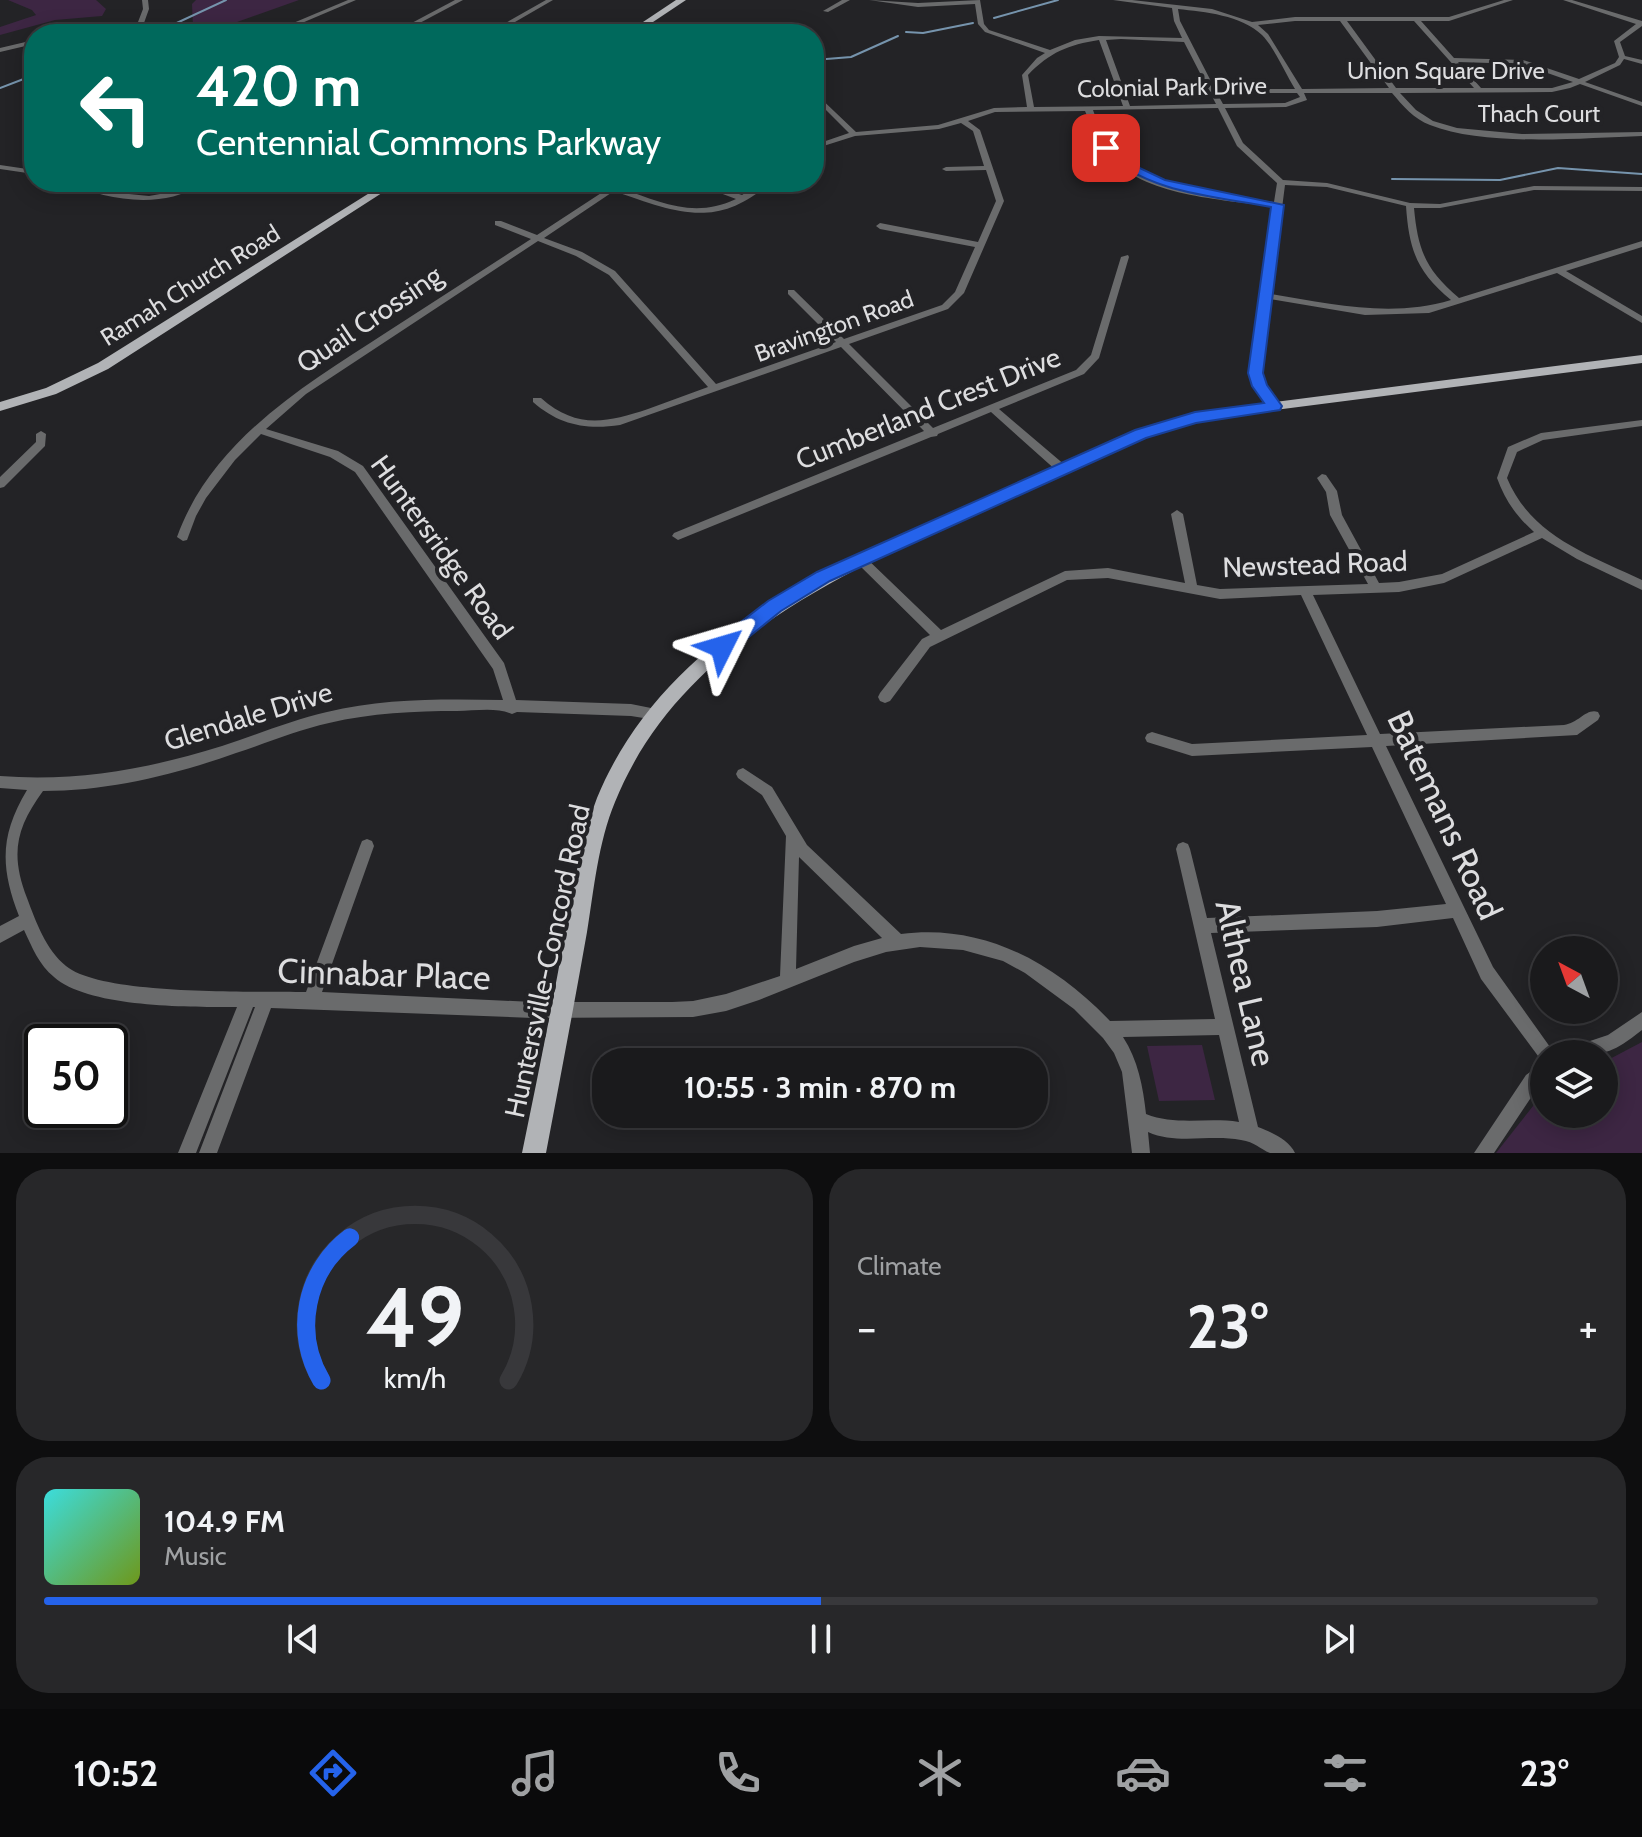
<!DOCTYPE html>
<meta charset="utf-8">
<style>
:root{--surface:#1a1a1c;--page:#272729;--text:#f1f3f6;--muted:#9fa1a3;--line:#38383b;--accent:#2563eb}
body{margin:0;font-family:Cabin,sans-serif;background:var(--page);color:var(--text);height:100vh;display:flex;flex-direction:column;font-size:30px;white-space:nowrap}
*{box-sizing:border-box;margin:0}
p{font-size:26px;color:var(--muted)}
.icon{flex:none;width:44px;height:44px;fill:none;stroke:currentColor;stroke-width:2;stroke-linecap:round;stroke-linejoin:round}
.map{position:relative;height:1153px;overflow:hidden}
.details{display:flex;flex-direction:column;gap:16px;padding:16px;background:#0e0e0f;flex:1}
.details>*{flex:none}
.banner{position:absolute;left:24px;top:24px;width:800px;height:168px;border-radius:32px;box-shadow:0 4px 20px #0003,0 0 0 2px var(--line);background:#00695c;color:#fff;overflow:hidden}
.needle{width:52px;rotate:319deg}
.fabs{position:absolute;left:1530px;top:936px;display:grid;gap:16px}
.fabs a{display:grid;place-items:center;width:88px;height:88px;border-radius:50%;background:var(--surface);box-shadow:0 4px 20px #0003,0 0 0 2px var(--line);font-size:40px}
.speed{position:absolute;left:24px;top:1024px;display:flex;gap:16px;font-size:40px;font-weight:700;text-align:center}
.speed>*{display:grid;place-content:center;width:104px;height:104px;border-radius:50%;background:var(--surface);box-shadow:0 4px 20px #0003,0 0 0 2px var(--line);line-height:1}
.speed .limit{border:4px solid #111;border-radius:12px;background:#fff;color:#111}
.pin{position:absolute;display:grid;place-items:center;width:68px;height:68px;color:#fff;margin:-34px;border-radius:16px;box-shadow:0 4px 12px #0006}
.me{position:absolute;width:88px;margin:-44px;rotate:50deg;stroke-linejoin:round;filter:drop-shadow(0 0 6px #0008)}
.turn{display:flex;align-items:center;gap:28px;height:168px;padding:0 40px;font-size:36px}
.turn .icon{width:104px;height:104px;stroke-width:2.5}
.turn b{display:block;font-size:56px;line-height:68px}
.big{font-size:60px;font-weight:700;line-height:1.1}
.details .widget{flex:1;display:flex;flex-direction:column;justify-content:center;gap:12px;min-width:0;padding:0 28px;border-radius:32px;background:var(--page)}
.details .dial{align-items:center;gap:0}
.dial svg{height:208px;overflow:visible;fill:none;stroke:var(--line);stroke-width:7;stroke-linecap:round;text-anchor:middle}
.dial text{fill:var(--text);stroke:none}
.song{display:flex;align-items:center;gap:24px}
.cover{width:96px;height:96px;border-radius:12px;background:linear-gradient(135deg,hsl(180 70% 55%),hsl(80 70% 35%))}
.played{height:8px;border-radius:4px;background:linear-gradient(90deg,var(--accent) 50%,var(--line) 50%)}
.keys{display:flex;justify-content:space-around;direction:ltr}
.heat{display:flex;justify-content:space-between;align-items:center;font-size:44px;direction:ltr}
.details .tiles{flex:1;display:grid;gap:16px;grid-template-columns:1fr 1fr}
.widget:last-child{grid-column:span 2}
.trip{position:absolute;left:592px;top:1048px;width:456px;height:80px;border-radius:32px;background:var(--surface);box-shadow:0 4px 20px #0003,0 0 0 2px var(--line);font-weight:700;line-height:80px;text-align:center}
.tabs{display:flex;height:128px;justify-content:space-around;align-items:center;background:#0a0a0b;color:var(--muted)}
.tabs .icon{width:56px;height:56px}
.tabs .active{color:var(--accent)}
.tabs b{font-size:36px;color:var(--text)}
.map>svg:first-child{display:block}
.green{fill:#3d2643}
.lines{fill:none;stroke-linecap:round;stroke-linejoin:round}
.stream{stroke:#7694ad;stroke-width:2}
.minor{fill:#6a6b6c;fill-rule:evenodd}
.major{fill:#b1b3b6;fill-rule:evenodd}
.route{fill:#2563eb;stroke:#184099;stroke-width:2}
.labels{text-anchor:middle;dominant-baseline:central;stroke-width:8;stroke-linejoin:round;paint-order:stroke}
.far-street-label{font-size:24px;fill:#dddddf;stroke:#232326}
.street-label{font-size:28px;fill:#dddddf;stroke:#232326}
.near-street-label{font-size:34px;fill:#dddddf;stroke:#232326}
</style>
<div class="map">
<svg width="1642" height="1153" viewBox="0 0 1642 1153">
<rect width="100%" height="100%" fill="#232326"/>
<g class="green">
<polygon points="8,0 96,0 106,9 102,16 55,20 0,35 0,27 36,15 32,10"/>
<polygon points="196,0 299,0 237,22 193,27 192,4"/>
<polygon points="1642,1042 1642,1153 1496,1153 1544,1092 1544,1114 1604,1114 1604,1062"/>
<polygon points="1202,1045 1215,1100 1159,1101 1147,1046"/>
</g>
<g class="lines">
<g class="stream">
<polyline points="994,18 1058,0"/>
<polyline points="906,32 923,33 973,23"/>
<polyline points="153,34 226,0"/>
<polyline points="814,60 851,57 898,36"/>
<polyline points="0,88 34,75"/>
<polyline points="1392,179 1500,180 1558,168 1642,174"/>
</g>
<g class="minor">
<polygon points="142,0 148,0 149,9 140,34 134,34 137,26 85,34 69,34 138,22 143,9"/>
<polygon points="348,0 356,0 276,34 267,34"/>
<polygon points="455,0 463,0 399,34 391,34"/>
<polygon points="546,0 553,0 515,22 560,34 549,34 510,25 494,34 486,34"/>
<polygon points="842,0 850,0 828,12 823,11"/>
<path d="M869,0L918,3L980,0L984,24L989,30L1050,50L1075,40L1099,36L1182,38L1174,21L1172,8L1113,0H1132L1212,9L1252,22L1295,17H1449L1504,0H1513L1449,21H1421L1454,58L1523,60L1579,79L1615,63L1619,57L1614,41L1636,24L1563,0H1572L1642,21V26L1620,42L1625,56L1642,60V64L1624,59L1620,65L1585,82L1642,102V106L1580,84L1570,88L1552,92L1400,93L1416,110L1433,121L1457,128L1522,134L1642,132V136C1581,138 1486,147 1430,125C1414,119 1403,106 1392,93H1304L1307,100L1286,107L1225,108L1243,143L1283,180L1327,183L1410,203L1440,204L1534,186L1642,187V191L1534,190L1440,208H1414C1418,251 1426,270 1459,298L1642,241V247L1566,271L1642,316V323L1557,273L1429,313L1365,315L1270,299L1261,373L1265,385L1280,406L1279,408H1271L1255,386L1251,373L1274,207C1223,199 1144,197 1108,155C1097,142 1092,126 1085,111L995,112L968,121L980,130L1004,201L964,293L948,309L849,344L933,428L1076,370L1091,355L1121,257L1128,255L1129,257L1099,358L1084,374L999,409L1066,466L1067,469L1066,472H1058L991,412L938,434L937,436L931,437L678,540L672,536L674,533L924,431L841,347L620,425C586,430 559,425 533,402V398H541C576,429 606,423 648,409C668,402 688,394 708,387L609,275L576,256L538,241L306,394L266,429L338,451L363,466L504,663L516,700L631,704L661,710L663,714L661,718L656,720L631,716L517,712L512,714C497,707 474,711 457,711C415,711 371,713 329,723C297,730 267,743 236,753C174,775 109,791 43,791C16,828 10,854 27,898C36,922 46,950 66,966C102,996 255,991 306,992L360,846L362,841L367,839L372,841L374,846L322,992L533,1002H672L693,1001L726,994L780,976L786,836L762,795L738,778L736,774L738,770L743,768L772,787L807,845L901,934C983,923 1055,963 1110,1021L1215,1019L1176,849L1178,844L1183,842L1188,844L1190,849L1207,918L1377,911L1446,904L1372,747L1192,756L1147,742L1145,738L1147,734L1152,732L1192,744L1367,735L1301,595L1220,599L1108,578L1067,580L930,647L890,701L885,703L880,701L878,697L880,693L922,639L930,635L856,562L854,559L856,556H864L941,630L1065,571L1108,568L1185,583L1171,514L1177,510L1183,514L1197,585L1220,589L1368,584L1330,515L1326,492L1317,478L1322,474L1326,475L1337,491L1342,515L1379,583L1399,582L1442,574L1534,532C1516,516 1505,500 1497,478L1508,447L1541,433L1642,420V426L1543,440L1517,452L1507,478C1531,536 1589,555 1642,580V590L1577,559L1542,538L1444,583L1399,592L1313,595L1380,734L1564,725C1579,723 1586,708 1598,712L1600,716L1598,720L1577,735L1386,746L1493,967L1555,1054H1544V1061L1541,1060L1481,979L1453,918L1377,927L1211,933L1258,1127C1271,1132 1289,1140 1295,1153C1288,1153 1277,1153 1270,1153C1260,1149 1255,1142 1241,1140C1210,1134 1177,1145 1148,1132L1150,1153H1132L1122,1072L1114,1053L1103,1038L1074,1009L1025,973L1003,961L963,950L920,947L886,952L854,962L759,1000L726,1011L693,1017L533,1018L271,1008L217,1153H199L255,1007H253L196,1153H178L237,1007C190,1007 89,1008 54,977C39,965 32,947 24,930L0,943V926L19,916C0,867 0,835 27,790L0,788V776C76,782 149,769 222,746C257,735 291,720 327,712C384,698 445,699 503,700L493,669L355,472L330,457L261,434L235,460L206,498L196,516L187,540L183,541L177,537C212,440 305,385 387,332C435,301 483,270 531,239L495,225V221H501L537,235L618,182H627L620,188C660,202 694,219 736,199L691,182H703L742,195L762,182H771C717,230 677,213 614,191L544,238L582,252L615,271L716,384L836,342L788,294V290H794L844,339L942,305L955,292L975,247L880,229L876,226L880,223L978,242L996,201L986,170L946,171L942,169L946,167L984,166L973,131L961,123L939,129L855,136L814,149V145L849,133L814,98V92L856,132L938,125L994,108L1027,107L1022,75L1037,58L1045,53L985,32L978,24L975,4L918,7ZM1178,9C1205,12 1241,15 1262,35C1274,47 1285,73 1295,89H1215L1180,21ZM1295,21H1340L1389,88L1302,89L1268,34L1258,25ZM1347,21H1414L1474,88H1396ZM1121,39L1184,42L1216,104L1130,106L1106,40ZM1099,40L1123,106L1034,107L1028,75C1050,52 1068,45 1099,40ZM1458,62L1522,64L1573,82L1552,88H1481ZM1217,93H1297L1300,97L1285,103L1223,104ZM1218,108L1237,146L1277,183L1274,202C1225,195 1145,192 1112,150C1103,138 1098,124 1093,110ZM1285,185L1327,187L1406,206C1409,250 1417,272 1451,300C1392,318 1331,304 1271,294ZM799,857L882,938L854,946L796,969ZM1219,1035L1239,1122C1208,1117 1176,1126 1146,1114C1143,1087 1138,1060 1123,1037Z"/>
<polygon points="587,24 592,25 579,34 571,34"/>
<polygon points="34,40 34,44 0,52 0,48"/>
<polygon points="0,165 34,170 34,174 0,169"/>
<path d="M69,182H81L119,193L149,196L177,191L195,183L199,185C165,209 104,201 69,182Z"/>
<polygon points="278,182 296,182 263,189 259,187"/>
<polygon points="41,431 46,434 45,446 4,487 0,488 0,477 36,442 36,434"/>
<path d="M1642,1012V1030C1610,1055 1607,1054 1567,1054L1569,1048L1608,1035Z"/>
<polygon points="1544,1062 1544,1082 1538,1087 1494,1153 1474,1153 1526,1075"/>
</g>
<g class="major">
<polygon points="676,0 686,0 635,34 625,34"/>
<polygon points="387,182 399,182 108,369 56,394 0,411 0,402 46,388 98,363"/>
<path d="M1642,355V363L1275,410L1195,423L1163,431C1105,454 1048,481 991,506C845,571 679,644 615,802C598,843 594,889 587,932C574,1006 560,1079 546,1153H522C537,1080 552,1007 565,934C574,888 580,841 597,798C663,638 828,566 977,501C1036,475 1094,447 1154,424L1195,413L1275,402Z"/>
</g>
</g>
<path class="route" d="M1102,146H1110L1131,164L1165,180L1284,205L1263,373L1267,385L1282,406L1280,410L1196,423L1146,438L830,581L781,611L729,653H715L712,647L715,642L768,601L817,572L1135,430L1195,412L1264,403L1252,386L1248,373L1271,207C1212,196 1147,193 1102,150Z"/>
<g class="labels">
<g class="far-street-label">
<text x="1446" y="70">Union Square Drive</text>
<text transform="translate(1172 87) rotate(-1)">Colonial Park Drive</text>
<text x="1539" y="113">Thach Court</text>
<text transform="translate(190 285) rotate(-32)">Ramah Church Road</text>
<text transform="translate(834 326) rotate(-20)">Bravington Road</text>
</g>
<g class="street-label">
<text transform="translate(369 319) rotate(-34)">Quail Crossing</text>
<text transform="translate(928 408) rotate(-22)">Cumberland Crest Drive</text>
<text transform="translate(442 547) rotate(54)">Huntersridge Road</text>
<text transform="translate(1315 564) rotate(-2)">Newstead Road</text>
<text transform="translate(248 716) rotate(-17)">Glendale Drive</text>
<text transform="translate(547 961) rotate(-78)">Huntersville-Concord Road</text>
</g>
<g class="near-street-label">
<text transform="translate(1445 815) rotate(65)">Batemans Road</text>
<text transform="translate(384 974) rotate(2)">Cinnabar Place</text>
<text transform="translate(1246 983) rotate(77)">Althea Lane</text>
</g>
</g>
</svg>
<div class="fabs">
<a><svg class="needle" viewBox="-14 -14 28 28"><path d="M0-13l5 13h-10z" fill="#e53935"/><path d="M0 13l5-13h-10z" fill="#9fa1a3"/></svg></a>
<a><svg class="icon" aria-label="layers" viewBox="0 0 24 24"><path d="M12 4l9 5-9 5-9-5zM3 14l9 5 9-5"/></svg></a>
</div>
<div class="speed"><div class="limit">50</div></div>
<div class="pin" style="left:1106px;top:148px;background:#d93025"><svg class="icon" aria-label="arrive" viewBox="0 0 24 24"><path d="M6 21V4h12l-3 4 3 4H6"/></svg></div>
<svg class="me" style="left:722px;top:647px" viewBox="-20 -20 40 40"><path d="M0-17L14 15 0 8-14 15z" fill="#2563eb" stroke="#fff" stroke-width="4"/></svg>
<div class="trip">10:55 · 3 min · 870 m</div>
<div class="banner">
<div class="turn"><svg class="icon" aria-label="left" viewBox="0 0 24 24"><path d="M17 20v-9H6M10 6l-5 5 5 5"/></svg><div><b>420 m</b>Centennial Commons Parkway</div></div>
</div>
</div>
<section class="details">
<div class="tiles">
<div class="widget dial"><svg viewBox="0 0 100 80">
<path d="M14 69A42 42 0 1 1 86 69"/>
<path d="M14 69A42 42 0 0 1 25 14" stroke="#2563eb"/>
<text x="50" y="56" font-size="32" font-weight="700">49</text>
<text x="50" y="72" font-size="11">km/h</text>
</svg></div>
<div class="widget"><p>Climate</p>
<div class="heat"><a>−</a><b class="big">23°</b><a>+</a></div>
</div>
<div class="widget">
<div class="song"><i class="cover"></i><div><b>104.9 FM</b><p>Music</p></div></div>
<div class="played"></div>
<div class="keys"><svg class="icon" aria-label="previous" viewBox="0 0 24 24"><path d="M18 5L8 12l10 7zM5 5v14"/></svg><svg class="icon" aria-label="pause" viewBox="0 0 24 24"><path d="M8 5v14M16 5v14"/></svg><svg class="icon" aria-label="next" viewBox="0 0 24 24"><path d="M6 5l10 7-10 7zM19 5v14"/></svg></div>
</div>
</div>
</section>
<nav class="tabs">
<b>10:52</b>
<svg class="icon active" aria-label="directions" viewBox="0 0 24 24"><path d="M12 3l9 9-9 9-9-9zM9 14v-3h6M13 9l2 2-2 2"/></svg>
<svg class="icon" aria-label="music" viewBox="0 0 24 24"><path d="M9 18V5l10-2v13"/><circle cx="6" cy="18" r="3"/><circle cx="16" cy="16" r="3"/></svg>
<svg class="icon" aria-label="phone" viewBox="0 0 24 24"><path d="M5 4h4l2 5-3 2q2 4 5 5l2-3 5 2v4C11 20 4 13 5 4z"/></svg>
<svg class="icon" aria-label="climate" viewBox="0 0 24 24"><path d="M12 3v18M4 7l16 10M4 17L20 7"/></svg>
<svg class="icon" aria-label="car" viewBox="0 0 24 24"><path d="M5 17H2v-5l4-1 3-4h7l3 4 3 1v5h-3M9 17h6M6 11h13"/><circle cx="7" cy="17" r="2"/><circle cx="17" cy="17" r="2"/></svg>
<svg class="icon" aria-label="filters" viewBox="0 0 24 24"><path d="M4 7h16M4 17h16"/><circle cx="9" cy="7" r="2"/><circle cx="15" cy="17" r="2"/></svg>
<b>23°</b>
</nav>
